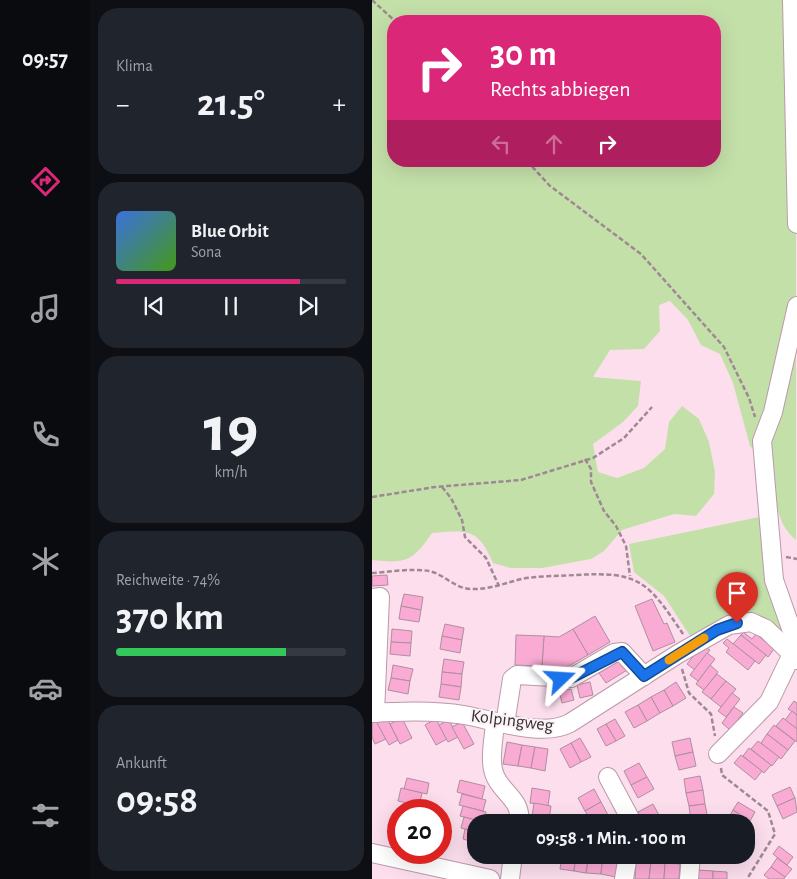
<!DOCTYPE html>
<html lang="de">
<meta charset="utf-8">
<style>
:root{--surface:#171b24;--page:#20242c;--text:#f1f3f6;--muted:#9ea1a6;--line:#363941;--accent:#db2777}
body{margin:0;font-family:"Alegreya Sans",sans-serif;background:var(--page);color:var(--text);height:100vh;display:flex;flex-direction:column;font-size:19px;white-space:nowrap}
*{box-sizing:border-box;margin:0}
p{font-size:16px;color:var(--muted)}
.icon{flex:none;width:28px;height:28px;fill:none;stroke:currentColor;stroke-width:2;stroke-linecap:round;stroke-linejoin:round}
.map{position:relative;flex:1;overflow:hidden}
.details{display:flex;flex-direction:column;gap:8px;padding:8px;background:#0d0f14;width:282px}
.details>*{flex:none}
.top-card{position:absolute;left:15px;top:15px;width:334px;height:152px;border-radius:20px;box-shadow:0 5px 20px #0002;background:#db2777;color:#fff;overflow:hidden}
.speed{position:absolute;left:15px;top:799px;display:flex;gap:10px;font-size:25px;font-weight:700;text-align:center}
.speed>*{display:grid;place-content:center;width:65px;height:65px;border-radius:50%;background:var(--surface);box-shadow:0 5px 20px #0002;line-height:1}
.speed .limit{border:8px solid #d22;background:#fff;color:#111}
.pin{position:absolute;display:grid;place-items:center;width:42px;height:42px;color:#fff;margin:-51px -21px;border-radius:50% 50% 50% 0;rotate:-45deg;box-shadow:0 0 5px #0007}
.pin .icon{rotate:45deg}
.me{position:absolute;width:55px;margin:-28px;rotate:70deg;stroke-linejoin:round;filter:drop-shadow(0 0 4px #0008)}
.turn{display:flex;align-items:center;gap:18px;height:105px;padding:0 20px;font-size:22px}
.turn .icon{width:65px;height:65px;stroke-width:2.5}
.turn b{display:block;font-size:35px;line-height:42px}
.lanes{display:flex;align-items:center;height:48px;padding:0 20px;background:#0003;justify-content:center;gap:25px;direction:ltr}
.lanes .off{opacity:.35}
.big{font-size:38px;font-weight:700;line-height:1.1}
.details .tile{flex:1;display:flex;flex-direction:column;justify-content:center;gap:8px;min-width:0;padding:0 18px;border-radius:20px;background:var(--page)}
.details .dial{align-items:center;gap:0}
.dial b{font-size:65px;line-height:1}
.song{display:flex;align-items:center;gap:15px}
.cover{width:60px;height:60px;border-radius:8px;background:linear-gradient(135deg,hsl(220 70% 55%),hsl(100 70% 35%))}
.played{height:5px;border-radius:2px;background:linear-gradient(90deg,var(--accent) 80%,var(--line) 80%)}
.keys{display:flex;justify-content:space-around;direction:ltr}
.heat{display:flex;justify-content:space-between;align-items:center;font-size:28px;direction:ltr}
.charge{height:8px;border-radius:4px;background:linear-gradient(90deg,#34c759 74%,var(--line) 0)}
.trip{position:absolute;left:95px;top:814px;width:288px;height:50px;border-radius:20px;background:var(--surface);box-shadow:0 5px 20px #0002;font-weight:700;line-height:50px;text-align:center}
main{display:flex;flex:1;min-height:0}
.tab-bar{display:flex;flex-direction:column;width:90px;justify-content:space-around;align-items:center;background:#090b0e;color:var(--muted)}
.tab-bar .icon{width:35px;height:35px}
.tab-bar .current{color:var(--accent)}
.tab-bar b{font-size:22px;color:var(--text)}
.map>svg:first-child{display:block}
.green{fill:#c4e0a9;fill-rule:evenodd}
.building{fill:#faabd4;stroke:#b08e9f}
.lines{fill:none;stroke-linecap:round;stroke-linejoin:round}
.minor-casing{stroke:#b9a;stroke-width:20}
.path{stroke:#9e8893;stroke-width:2.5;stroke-dasharray:5 2.5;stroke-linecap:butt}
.minor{stroke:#fff;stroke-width:18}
.route-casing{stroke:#114b97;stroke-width:12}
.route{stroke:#1a73e8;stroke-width:9}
.slow{stroke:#f59e0b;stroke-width:9}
.labels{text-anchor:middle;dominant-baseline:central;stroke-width:4;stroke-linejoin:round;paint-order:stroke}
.street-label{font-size:18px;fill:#392c33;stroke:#faf3f6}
</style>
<main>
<nav class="tab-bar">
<b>09:57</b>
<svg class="icon current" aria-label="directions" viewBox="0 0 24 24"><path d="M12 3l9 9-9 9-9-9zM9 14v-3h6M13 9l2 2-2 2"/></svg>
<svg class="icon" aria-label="music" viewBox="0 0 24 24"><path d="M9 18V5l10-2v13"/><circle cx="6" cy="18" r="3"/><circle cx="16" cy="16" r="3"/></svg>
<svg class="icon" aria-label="phone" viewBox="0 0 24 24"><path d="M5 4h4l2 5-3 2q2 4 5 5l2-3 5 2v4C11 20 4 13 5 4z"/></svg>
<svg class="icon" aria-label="climate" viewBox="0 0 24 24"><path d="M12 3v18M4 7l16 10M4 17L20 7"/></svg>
<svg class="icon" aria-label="car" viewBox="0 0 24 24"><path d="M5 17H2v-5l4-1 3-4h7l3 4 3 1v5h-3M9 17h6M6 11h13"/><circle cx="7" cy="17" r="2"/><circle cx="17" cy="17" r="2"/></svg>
<svg class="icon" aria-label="filters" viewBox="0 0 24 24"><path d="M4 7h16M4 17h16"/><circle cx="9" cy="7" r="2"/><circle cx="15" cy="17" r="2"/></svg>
</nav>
<section class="details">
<div class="tile"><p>Klima</p>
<div class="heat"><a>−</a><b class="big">21.5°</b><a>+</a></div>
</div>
<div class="tile">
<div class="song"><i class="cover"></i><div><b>Blue Orbit</b><p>Sona</p></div></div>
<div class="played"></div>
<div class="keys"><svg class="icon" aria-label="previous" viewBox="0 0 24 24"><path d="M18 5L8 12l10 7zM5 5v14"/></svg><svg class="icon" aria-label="pause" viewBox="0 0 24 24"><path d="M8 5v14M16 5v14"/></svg><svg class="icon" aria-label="next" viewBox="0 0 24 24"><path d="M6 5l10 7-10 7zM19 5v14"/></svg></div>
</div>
<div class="tile dial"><b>19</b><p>km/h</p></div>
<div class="tile"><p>Reichweite · 74%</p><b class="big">370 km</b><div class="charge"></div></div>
<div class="tile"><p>Ankunft</p><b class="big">09:58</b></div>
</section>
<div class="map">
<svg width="425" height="879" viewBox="0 0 425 879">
<rect width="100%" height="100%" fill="#fcdeed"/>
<g class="green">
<path d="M0,0H424V540C403,523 403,496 402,470L378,446L361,383L348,354L329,345L316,320L298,301L287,305L288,331L272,349L238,350L221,377L269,381L266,406L251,422L221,444L226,472L245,478L272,468L293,449L297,422L310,406L327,419L337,442L343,472L342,494L324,516L302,514L250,530L232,551L219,559L170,568H139L121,563C106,528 96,530 60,533C41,561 34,564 0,560ZM21,21H342V161H21Z"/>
<polygon points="392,516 416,639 398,624 320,639 292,596 262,572 257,544"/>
</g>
<g class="building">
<polygon points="15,575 16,585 0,586 0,576"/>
<polygon points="32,594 51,597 49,610 29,606"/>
<polygon points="280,599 292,624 295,623 303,642 281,651 263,606"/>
<polygon points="29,606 49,610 47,622 27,619"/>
<polygon points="223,616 238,642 216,655 201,629"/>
<polygon points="73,624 92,628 90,640 70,636"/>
<polygon points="20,629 40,631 39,643 19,642"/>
<polygon points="201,629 216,655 195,667 170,666 172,636 187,637"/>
<polygon points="371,632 380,639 384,634 402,649 396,657 369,635"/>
<polygon points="144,635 172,636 170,666 143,665"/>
<polygon points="369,635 394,655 387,664 361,644"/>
<polygon points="70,636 90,640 88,653 68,649"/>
<polygon points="355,639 383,661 376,670 354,652 357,648 351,643"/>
<polygon points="19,642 39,643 38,656 18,654"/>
<polygon points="330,645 338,650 323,670 315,664"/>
<polygon points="335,653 343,659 326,681 318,675"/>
<polygon points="254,657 260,667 234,683 227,673"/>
<polygon points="72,659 92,662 90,674 70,672"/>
<polygon points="21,665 41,669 38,681 19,678"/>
<polygon points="338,665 346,672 332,690 324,684"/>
<polygon points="70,672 90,674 89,687 69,684"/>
<polygon points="345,674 354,681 339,699 330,692"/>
<polygon points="19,678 38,681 36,694 16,690"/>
<polygon points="354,681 364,689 349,707 339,699"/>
<polygon points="218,682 221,695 208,698 205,685"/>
<polygon points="304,682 314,698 301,706 292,690"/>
<polygon points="69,684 89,687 87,700 67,697"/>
<polygon points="199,689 202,700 190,703 187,691"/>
<polygon points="292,690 301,706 288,713 279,697"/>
<polygon points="360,693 368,699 354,717 346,711"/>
<polygon points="279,697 288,713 275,721 266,705"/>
<polygon points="422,701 425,703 425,715 416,709"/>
<polygon points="266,705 275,721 262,728 253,712"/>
<polygon points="362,707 371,713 358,730 350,723"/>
<polygon points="420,711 425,715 425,729 413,720"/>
<polygon points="3,717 14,739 3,744 0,737 0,719"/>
<polygon points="15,718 26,740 17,745 5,723"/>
<polygon points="30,718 40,738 28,744 18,724"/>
<polygon points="411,718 425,729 425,742 404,726"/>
<polygon points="64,719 75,739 64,745 53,725"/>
<polygon points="243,719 253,736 244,741 234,724"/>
<polygon points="77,720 86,737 76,742 67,725"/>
<polygon points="90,722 102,744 92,749 80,727"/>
<polygon points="234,724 244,741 234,746 225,729"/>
<polygon points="402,725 423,741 416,750 395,734"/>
<polygon points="395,734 416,750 409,759 389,743"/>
<polygon points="208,738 219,757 209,762 199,743"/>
<polygon points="318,738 321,752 303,756 300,742"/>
<polygon points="386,741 407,757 400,766 379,749"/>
<polygon points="135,742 150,745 146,766 131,764"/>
<polygon points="199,743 209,762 198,768 188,749"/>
<polygon points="150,745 163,747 159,768 146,766"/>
<polygon points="163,747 176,749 173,771 159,768"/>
<polygon points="377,748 399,765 392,773 371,756"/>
<polygon points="321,752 324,766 307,770 303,756"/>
<polygon points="369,755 390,771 383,780 362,763"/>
<polygon points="267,763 275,777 259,785 252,771"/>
<polygon points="328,776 331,790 314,793 312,779"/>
<polygon points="275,777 282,789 266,798 259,785"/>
<polygon points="35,778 57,783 55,794 32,789"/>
<polygon points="88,780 113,786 110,799 85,792"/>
<polygon points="418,787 423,798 405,806 400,795"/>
<polygon points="29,788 50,793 47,806 26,801"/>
<polygon points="160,788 178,791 176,806 158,803"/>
<polygon points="222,789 229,802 213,811 206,798"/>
<polygon points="331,790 333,804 317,806 314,793"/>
<polygon points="90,794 114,800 111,811 87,805"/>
<polygon points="423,798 425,812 411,819 405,806"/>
<polygon points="229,802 236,815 220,822 213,811"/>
<polygon points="366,802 383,812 378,821 361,810"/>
<polygon points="162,803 179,806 177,820 160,817"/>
<polygon points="281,804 288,817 271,822 266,812"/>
<polygon points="333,804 336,819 319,821 317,806"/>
<polygon points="91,806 114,812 112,822 88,816"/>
<polygon points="361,810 378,821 374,829 374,822 362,822 356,819"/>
<polygon points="92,817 112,822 104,822 104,832 93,829 89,828"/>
<polygon points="160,817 177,820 177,822 159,822"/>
<polygon points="288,817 291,822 276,822"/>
<polygon points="93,829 104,832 104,843 91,839"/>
<polygon points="407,846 421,857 415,865 401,854"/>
<polygon points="190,855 204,855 202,871 188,869"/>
<polygon points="204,855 217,855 214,873 202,871"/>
<polygon points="217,855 231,855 229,874 214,873"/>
<polygon points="231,855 246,857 244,877 229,874"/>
<polygon points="405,858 420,869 413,877 399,867"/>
<polygon points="264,861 279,862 277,879 263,879"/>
<polygon points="279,862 293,863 292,879 277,879"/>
<polygon points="293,863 308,864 307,879 292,879"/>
<polygon points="399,867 413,877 412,879 397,879 392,875"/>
<polygon points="326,870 341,871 341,879 326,879"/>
<polygon points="341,871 355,872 355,879 341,879"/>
</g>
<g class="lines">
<defs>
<g id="minor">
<polyline points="420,0 425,224"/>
<polyline points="0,598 8,597 3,713"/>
<polyline points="424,660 420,654 422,637 402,580 390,441 401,412 425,306"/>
<path d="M0,713C30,711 63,710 92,715C122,720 170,738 198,723L306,654L357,625L379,622L394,629L420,654"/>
<path d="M123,723C122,739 116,763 124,778C132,794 150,801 147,822"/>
<polyline points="133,724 140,679 145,675 199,678 242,653 250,652 272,676"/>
<polyline points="346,754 397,702 420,654 425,650"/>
<polyline points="236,777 260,822"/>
<polyline points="0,853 118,879"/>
<polyline points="138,879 141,855"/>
<polyline points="252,879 256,855"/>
<polyline points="317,879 319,855"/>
</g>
</defs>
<use href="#minor" class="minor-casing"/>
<g class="path">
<polyline points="0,0 23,21"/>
<polyline points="155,161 178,186 269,254 352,347 377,398 383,417"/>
<polyline points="213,459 219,469 219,482 232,511 244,526 254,546 258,576"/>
<polyline points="70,487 79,498 90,520 93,537 114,558 127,586"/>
<polyline points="0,497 63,487 149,480 221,458 252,438 280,407"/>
<polyline points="414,557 425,559"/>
<path d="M0,573C17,572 40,568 57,571C72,574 82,588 98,589C118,590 135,582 154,578C170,576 187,576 204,575C268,571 276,582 311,634"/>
<polyline points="310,669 317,693 339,714 343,736"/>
<polyline points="349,768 350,775 396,811 403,834 375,879"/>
</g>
<use href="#minor" class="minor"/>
</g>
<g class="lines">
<defs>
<polyline id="route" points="189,679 199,678 250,652 272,676 345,630 365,623"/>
</defs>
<use href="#route" class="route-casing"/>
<use href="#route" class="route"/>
<polyline class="slow" points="297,660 332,638"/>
</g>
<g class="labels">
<g class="street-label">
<text transform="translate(140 721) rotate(7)">Kolpingweg</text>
</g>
</g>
</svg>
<div class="speed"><div class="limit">20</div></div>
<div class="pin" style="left:365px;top:623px;background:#d93025"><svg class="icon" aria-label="arrive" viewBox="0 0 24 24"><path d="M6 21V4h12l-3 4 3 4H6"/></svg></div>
<svg class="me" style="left:189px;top:679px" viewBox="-20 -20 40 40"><path d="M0-17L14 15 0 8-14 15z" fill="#1a73e8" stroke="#fff" stroke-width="4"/></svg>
<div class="trip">09:58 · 1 Min. · 100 m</div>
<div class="top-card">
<div class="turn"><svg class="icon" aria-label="right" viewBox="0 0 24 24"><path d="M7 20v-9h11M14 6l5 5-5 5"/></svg><div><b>30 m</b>Rechts abbiegen</div></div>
<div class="lanes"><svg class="icon off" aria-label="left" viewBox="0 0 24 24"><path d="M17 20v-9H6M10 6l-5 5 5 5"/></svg><svg class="icon off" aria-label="ahead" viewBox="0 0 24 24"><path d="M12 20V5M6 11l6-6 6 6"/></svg><svg class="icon" aria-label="right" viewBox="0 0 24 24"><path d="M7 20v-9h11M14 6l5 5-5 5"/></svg></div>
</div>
</div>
</main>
